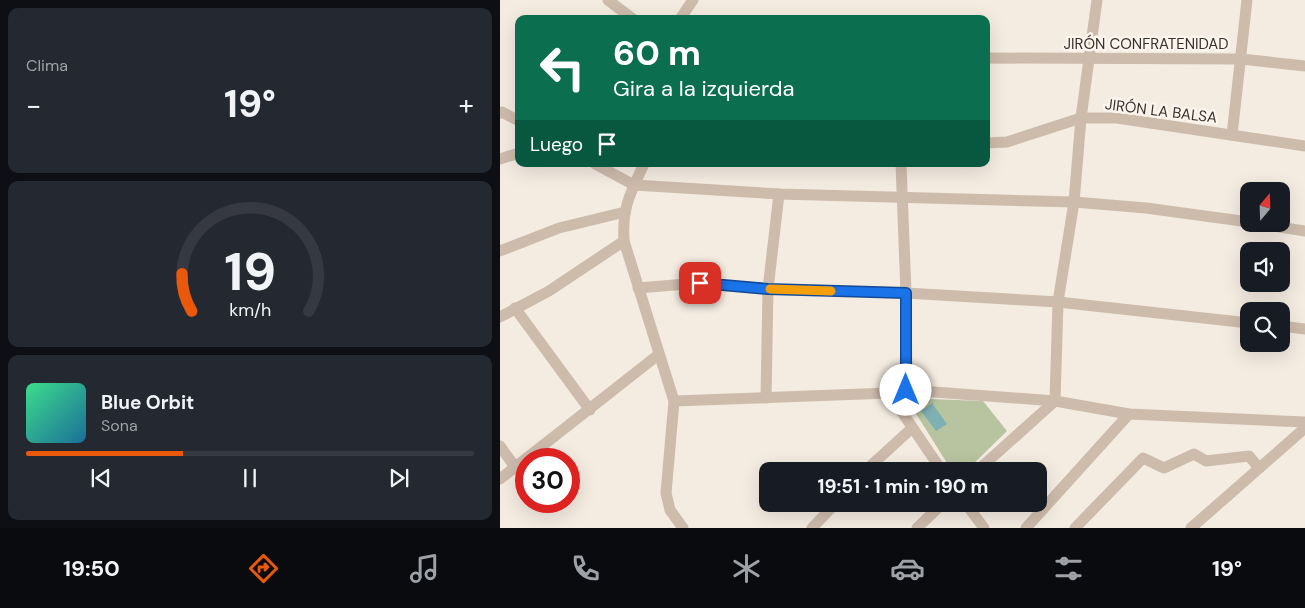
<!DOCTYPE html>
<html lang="es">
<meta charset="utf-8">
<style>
:root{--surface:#171b24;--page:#242831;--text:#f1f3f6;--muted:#9ea1a6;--line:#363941;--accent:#ea580c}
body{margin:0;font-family:"DM Sans",sans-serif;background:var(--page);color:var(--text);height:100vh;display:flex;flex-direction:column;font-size:19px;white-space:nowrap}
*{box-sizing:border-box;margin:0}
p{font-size:16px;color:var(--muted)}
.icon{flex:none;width:28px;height:28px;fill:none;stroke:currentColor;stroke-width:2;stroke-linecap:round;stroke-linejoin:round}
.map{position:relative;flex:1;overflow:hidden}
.panel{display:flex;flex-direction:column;gap:8px;padding:8px;background:#0d0f14;width:500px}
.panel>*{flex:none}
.guide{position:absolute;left:15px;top:15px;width:475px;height:152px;border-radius:10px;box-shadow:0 5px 20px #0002;background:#0b6e4f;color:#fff;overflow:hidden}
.needle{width:32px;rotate:19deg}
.controls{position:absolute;left:740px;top:182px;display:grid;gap:10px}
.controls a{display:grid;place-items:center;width:50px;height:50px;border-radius:10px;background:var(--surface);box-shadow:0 5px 20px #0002;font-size:25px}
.speed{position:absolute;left:15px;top:448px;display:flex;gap:10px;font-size:25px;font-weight:700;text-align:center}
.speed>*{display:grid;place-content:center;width:65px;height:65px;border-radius:50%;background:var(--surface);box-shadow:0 5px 20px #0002;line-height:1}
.speed .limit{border:8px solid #d22;background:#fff;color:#111}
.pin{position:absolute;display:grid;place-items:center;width:42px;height:42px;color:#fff;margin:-21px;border-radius:10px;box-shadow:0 2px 8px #0006}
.me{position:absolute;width:55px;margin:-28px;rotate:0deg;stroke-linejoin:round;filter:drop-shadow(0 0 4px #0008)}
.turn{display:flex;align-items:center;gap:18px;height:105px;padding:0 15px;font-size:22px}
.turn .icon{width:65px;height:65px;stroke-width:2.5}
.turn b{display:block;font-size:35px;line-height:42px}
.then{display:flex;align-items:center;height:48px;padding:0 15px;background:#0003;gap:10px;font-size:19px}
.big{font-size:38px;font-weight:700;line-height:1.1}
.panel .card{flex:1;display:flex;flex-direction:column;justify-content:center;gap:8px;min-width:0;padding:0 18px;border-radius:10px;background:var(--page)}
.panel .dial{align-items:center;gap:0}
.dial svg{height:130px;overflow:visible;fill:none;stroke:var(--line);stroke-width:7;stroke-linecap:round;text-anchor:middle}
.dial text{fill:var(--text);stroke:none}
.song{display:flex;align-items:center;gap:15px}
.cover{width:60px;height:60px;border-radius:8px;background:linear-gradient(135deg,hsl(150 70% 55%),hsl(200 70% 35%))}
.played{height:5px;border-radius:2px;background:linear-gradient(90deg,var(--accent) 35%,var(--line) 35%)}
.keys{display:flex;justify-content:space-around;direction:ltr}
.heat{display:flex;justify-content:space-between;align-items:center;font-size:28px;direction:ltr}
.trip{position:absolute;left:259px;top:462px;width:288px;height:50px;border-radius:10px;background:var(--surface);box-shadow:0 5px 20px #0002;font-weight:700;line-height:50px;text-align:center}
.menu{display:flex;height:80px;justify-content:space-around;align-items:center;background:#090b0e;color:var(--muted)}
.menu .icon{width:35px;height:35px}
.menu .active{color:var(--accent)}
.menu b{font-size:22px;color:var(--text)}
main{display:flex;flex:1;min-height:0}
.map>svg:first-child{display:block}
.green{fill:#b8c4a0}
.water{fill:#7fb0b2}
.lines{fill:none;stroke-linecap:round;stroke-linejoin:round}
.street{stroke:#cdbbac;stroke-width:11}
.route-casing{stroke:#114b97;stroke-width:12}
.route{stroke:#1a73e8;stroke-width:9}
.slow{stroke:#f59e0b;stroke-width:9}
.labels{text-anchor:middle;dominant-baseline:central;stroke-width:5;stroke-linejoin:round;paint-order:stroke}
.street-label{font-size:15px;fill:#3b302b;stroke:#fbf5ee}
</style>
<main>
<section class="panel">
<div class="card"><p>Clima</p>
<div class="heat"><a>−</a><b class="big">19°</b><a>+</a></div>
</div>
<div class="card dial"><svg viewBox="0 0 100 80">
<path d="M14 69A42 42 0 1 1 86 69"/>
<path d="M14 69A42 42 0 0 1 8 46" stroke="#ea580c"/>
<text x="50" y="56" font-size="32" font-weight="700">19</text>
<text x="50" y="72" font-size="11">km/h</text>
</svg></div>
<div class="card">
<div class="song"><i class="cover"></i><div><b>Blue Orbit</b><p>Sona</p></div></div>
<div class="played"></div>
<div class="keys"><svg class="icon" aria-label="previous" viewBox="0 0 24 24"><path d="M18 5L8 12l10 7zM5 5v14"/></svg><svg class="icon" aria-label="pause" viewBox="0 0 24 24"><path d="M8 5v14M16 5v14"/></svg><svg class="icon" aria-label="next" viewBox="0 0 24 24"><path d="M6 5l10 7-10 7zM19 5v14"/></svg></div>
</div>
</section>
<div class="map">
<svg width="805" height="528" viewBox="0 0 805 528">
<rect width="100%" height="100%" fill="#f4ebe1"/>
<polygon class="green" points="430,399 483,401 507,431 466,471 452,471 415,412"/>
<polygon class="water" points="432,403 447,424 436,431 421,411"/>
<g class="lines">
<g class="street">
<polyline points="108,0 133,19"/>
<polyline points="180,19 193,0"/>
<polyline points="486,58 741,59 805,66"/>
<polyline points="0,113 2,112 19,121"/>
<polyline points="732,135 747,0"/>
<polyline points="486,143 507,142 581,118 617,118 805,146"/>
<polyline points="0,159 19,153"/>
<polyline points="95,164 134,185 279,194 574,202 646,208 749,222"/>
<path d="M144,164C130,194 122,207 124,241L174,401L166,493L170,510L183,528"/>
<polyline points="401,164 406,293 407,390"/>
<polyline points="760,224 805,231"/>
<polyline points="0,251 59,228 125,212"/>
<polyline points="138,288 199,283 268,289 406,293 558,302 749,323"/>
<polyline points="15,308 90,410"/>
<polyline points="0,317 49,291 124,241"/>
<polyline points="781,326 805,329"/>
<polyline points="389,393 442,471"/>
<polyline points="266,398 268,289 279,194"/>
<polyline points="174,401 389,393 407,390 555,401 629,414 805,422"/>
<polyline points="0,446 15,467"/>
<polyline points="365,471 411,429"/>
<polyline points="477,471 555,401 558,302 574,202 581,118 597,0"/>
<polyline points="0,479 158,355"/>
<polyline points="466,504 484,528"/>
<polyline points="312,528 335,504"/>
<polyline points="417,528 442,504"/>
<polyline points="526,528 629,414"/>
<polyline points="575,528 643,458 664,468 694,454 706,461 749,456 759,468"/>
<polyline points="691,528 805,428"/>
</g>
</g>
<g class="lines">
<defs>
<polyline id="route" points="200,283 268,289 406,293 406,390"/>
</defs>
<use href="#route" class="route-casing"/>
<use href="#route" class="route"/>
<polyline class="slow" points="270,289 331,291"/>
</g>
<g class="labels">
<g class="street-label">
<text x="646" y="44">JIRÓN CONFRATENIDAD</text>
<text transform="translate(661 111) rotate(7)">JIRÓN LA BALSA</text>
</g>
</g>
</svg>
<div class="controls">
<a><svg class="needle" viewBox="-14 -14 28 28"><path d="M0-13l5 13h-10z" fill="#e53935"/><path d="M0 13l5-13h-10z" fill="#9ea1a6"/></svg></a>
<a><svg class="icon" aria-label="sound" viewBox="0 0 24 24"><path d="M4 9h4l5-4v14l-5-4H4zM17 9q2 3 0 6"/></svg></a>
<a><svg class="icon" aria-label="search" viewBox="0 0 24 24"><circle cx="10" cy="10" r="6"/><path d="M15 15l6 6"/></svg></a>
</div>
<div class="speed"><div class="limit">30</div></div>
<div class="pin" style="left:200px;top:283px;background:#d93025"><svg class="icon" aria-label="arrive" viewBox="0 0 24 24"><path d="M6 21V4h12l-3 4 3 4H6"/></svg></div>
<svg class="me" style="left:406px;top:390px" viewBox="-20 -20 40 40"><circle r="19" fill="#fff"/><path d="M0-13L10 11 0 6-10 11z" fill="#1a73e8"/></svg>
<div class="trip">19:51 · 1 min · 190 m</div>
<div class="guide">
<div class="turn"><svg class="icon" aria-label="left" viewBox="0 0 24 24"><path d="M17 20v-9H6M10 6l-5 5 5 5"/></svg><div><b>60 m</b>Gira a la izquierda</div></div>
<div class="then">Luego<svg class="icon" aria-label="arrive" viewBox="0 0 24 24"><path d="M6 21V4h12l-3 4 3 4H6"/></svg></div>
</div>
</div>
</main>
<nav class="menu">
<b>19:50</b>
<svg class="icon active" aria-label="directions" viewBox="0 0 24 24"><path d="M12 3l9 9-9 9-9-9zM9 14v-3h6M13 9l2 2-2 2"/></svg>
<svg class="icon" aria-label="music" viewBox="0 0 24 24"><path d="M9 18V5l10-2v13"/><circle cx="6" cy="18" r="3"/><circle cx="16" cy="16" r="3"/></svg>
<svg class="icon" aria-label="phone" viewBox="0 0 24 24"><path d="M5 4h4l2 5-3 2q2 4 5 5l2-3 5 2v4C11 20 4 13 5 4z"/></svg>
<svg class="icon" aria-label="climate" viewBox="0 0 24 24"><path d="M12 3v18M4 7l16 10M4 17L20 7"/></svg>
<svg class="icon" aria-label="car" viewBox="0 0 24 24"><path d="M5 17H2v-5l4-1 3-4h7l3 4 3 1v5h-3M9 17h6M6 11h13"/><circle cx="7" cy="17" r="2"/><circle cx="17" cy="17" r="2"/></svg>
<svg class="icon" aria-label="filters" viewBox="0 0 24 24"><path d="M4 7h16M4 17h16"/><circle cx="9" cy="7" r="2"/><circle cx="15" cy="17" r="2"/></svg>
<b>19°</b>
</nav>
